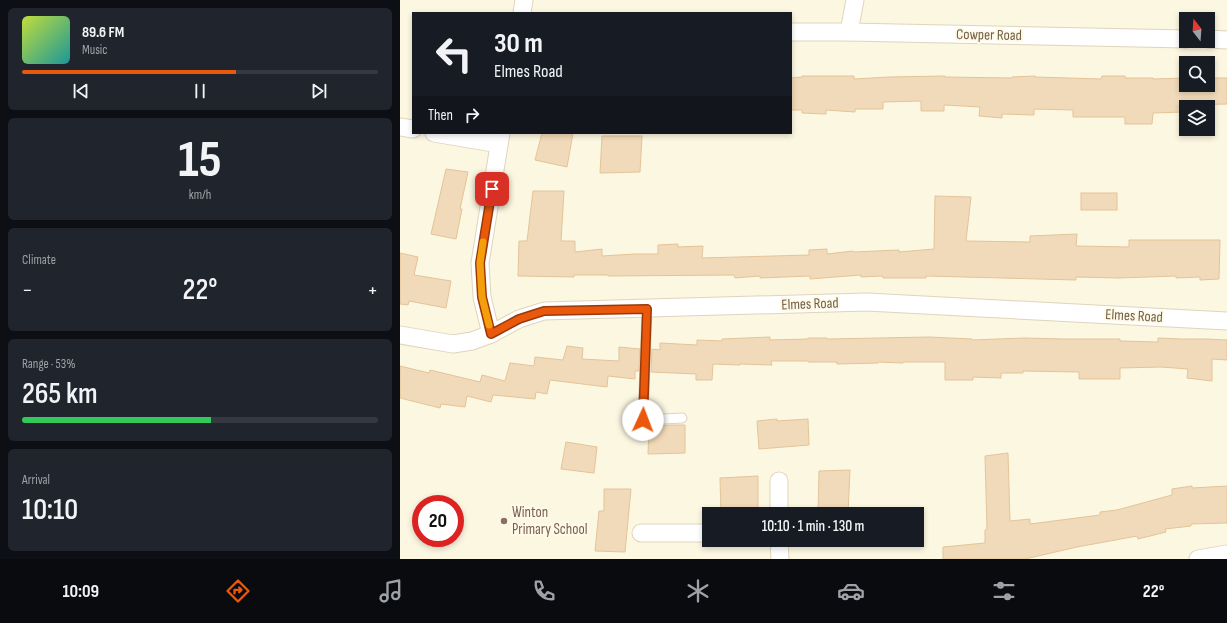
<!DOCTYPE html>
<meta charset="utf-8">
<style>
:root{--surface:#171b24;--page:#20242c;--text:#f1f3f6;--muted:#9ea1a6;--line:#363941;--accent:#ea580c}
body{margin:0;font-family:"Sofia Sans Condensed",sans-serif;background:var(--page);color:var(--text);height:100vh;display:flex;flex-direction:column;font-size:15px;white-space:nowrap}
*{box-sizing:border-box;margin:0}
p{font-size:13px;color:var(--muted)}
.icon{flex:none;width:22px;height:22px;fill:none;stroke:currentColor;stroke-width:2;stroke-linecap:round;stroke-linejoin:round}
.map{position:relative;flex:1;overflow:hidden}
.drawer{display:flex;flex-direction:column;gap:8px;padding:8px;background:#0d0f14;width:400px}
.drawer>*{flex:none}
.top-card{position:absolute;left:12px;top:12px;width:380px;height:122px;border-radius:0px;box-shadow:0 2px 6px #0003;background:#171b24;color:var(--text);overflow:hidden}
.needle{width:26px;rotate:343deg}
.buttons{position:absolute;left:779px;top:12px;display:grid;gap:8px}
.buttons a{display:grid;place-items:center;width:36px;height:36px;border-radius:0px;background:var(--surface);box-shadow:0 2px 6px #0003;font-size:20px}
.speed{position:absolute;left:12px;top:495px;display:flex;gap:8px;font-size:20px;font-weight:700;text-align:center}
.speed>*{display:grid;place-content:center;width:52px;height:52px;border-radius:50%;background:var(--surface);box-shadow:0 2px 6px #0003;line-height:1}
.speed .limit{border:6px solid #d22;background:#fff;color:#111}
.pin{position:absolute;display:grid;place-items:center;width:34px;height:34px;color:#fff;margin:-17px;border-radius:8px;box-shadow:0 2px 6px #0006}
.me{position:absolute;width:44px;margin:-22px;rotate:2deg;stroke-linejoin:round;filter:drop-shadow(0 0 3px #0008)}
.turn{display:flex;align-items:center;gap:14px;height:84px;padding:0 16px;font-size:18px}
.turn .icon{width:52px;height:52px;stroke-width:2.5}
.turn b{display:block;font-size:28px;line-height:34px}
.then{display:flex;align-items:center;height:38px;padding:0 16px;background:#0003;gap:8px;font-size:15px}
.big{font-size:30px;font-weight:600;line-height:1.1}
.drawer .tile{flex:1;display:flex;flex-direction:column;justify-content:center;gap:6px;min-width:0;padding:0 14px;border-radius:6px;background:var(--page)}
.drawer .dial{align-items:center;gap:0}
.dial b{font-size:52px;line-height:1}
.song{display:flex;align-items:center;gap:12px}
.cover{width:48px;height:48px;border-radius:6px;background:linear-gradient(135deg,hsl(70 70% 55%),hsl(180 70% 35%))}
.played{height:4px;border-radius:2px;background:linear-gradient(90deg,var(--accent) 60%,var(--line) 60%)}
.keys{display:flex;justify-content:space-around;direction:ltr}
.heat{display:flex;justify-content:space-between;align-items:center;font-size:22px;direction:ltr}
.charge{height:6px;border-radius:3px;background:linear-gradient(90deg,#34c759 53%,var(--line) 0)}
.trip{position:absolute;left:302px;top:507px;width:222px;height:40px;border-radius:0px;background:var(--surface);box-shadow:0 2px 6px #0003;font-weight:600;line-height:40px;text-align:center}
.dock{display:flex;height:64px;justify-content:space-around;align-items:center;background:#090b0e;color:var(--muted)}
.dock .icon{width:28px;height:28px}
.dock .on{color:var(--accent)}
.dock b{font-size:18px;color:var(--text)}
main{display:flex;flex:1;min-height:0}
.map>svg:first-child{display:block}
.building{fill:#f1dab9;stroke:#e3c499}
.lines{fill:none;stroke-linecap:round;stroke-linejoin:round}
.lane-casing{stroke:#e0d4bd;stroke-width:11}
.street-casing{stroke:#e0d4bd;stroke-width:19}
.lane{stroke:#fff;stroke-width:9}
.street{stroke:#fff;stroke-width:17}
.route-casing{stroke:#983908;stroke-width:10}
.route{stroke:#ea580c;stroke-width:7}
.slow{stroke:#f59e0b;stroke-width:7}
.education-dot{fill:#8d6e63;stroke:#fffae7;stroke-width:1.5}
.labels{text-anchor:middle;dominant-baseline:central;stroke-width:4;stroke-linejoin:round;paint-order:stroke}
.street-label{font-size:15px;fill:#725f48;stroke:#fffae7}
.education-label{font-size:15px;fill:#785e54;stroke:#fffae7;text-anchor:start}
</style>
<main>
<section class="drawer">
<div class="tile">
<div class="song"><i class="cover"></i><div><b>89.6 FM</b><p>Music</p></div></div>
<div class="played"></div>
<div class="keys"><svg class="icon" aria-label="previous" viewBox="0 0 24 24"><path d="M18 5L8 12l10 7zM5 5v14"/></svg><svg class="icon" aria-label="pause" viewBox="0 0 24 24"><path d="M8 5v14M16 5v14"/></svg><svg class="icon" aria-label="next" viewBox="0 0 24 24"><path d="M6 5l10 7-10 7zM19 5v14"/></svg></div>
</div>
<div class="tile dial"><b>15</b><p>km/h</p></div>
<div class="tile"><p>Climate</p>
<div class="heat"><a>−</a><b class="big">22°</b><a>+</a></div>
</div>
<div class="tile"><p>Range · 53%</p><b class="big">265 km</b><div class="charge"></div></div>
<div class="tile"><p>Arrival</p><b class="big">10:10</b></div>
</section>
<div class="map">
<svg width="827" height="559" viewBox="0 0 827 559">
<rect width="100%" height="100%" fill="#fcf7e1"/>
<g class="building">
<polygon points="402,76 454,76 454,79 489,77 545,76 545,77 612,78 612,77 635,76 635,77 701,79 702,76 725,76 725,78 753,78 753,79 786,78 786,85 808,85 808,77 813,77 813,78 827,78 827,104 783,105 784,112 753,113 752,124 725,124 725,117 673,117 673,110 634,109 634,115 602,114 602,118 579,116 580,107 544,105 544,111 521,111 521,101 483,102 483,109 455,109 455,112 426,110 426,114 402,113 402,110 391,110 391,78 402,77"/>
<polygon points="142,133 173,133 167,167 135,160"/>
<polygon points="202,136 242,136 240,172 200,173"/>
<polygon points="46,169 68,172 60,209 62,209 56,239 31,234"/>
<polygon points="133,191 164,191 161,241 175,241 175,252 202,249 202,256 235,254 258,254 258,245 278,244 278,247 303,246 302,258 409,255 409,250 427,249 427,254 453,251 453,252 499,250 499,252 534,249 535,196 571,197 566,241 630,242 630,236 677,234 676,246 729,247 729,240 820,240 819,279 800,280 800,277 776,278 776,276 719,278 676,277 676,280 526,276 526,278 483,278 483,276 461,277 461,275 410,279 410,276 360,278 360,276 335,278 334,275 208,276 208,275 174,275 174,277 118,276 119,241 127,241"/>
<rect x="681" y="193" width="36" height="17"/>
<polygon points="0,253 18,257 14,275 51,281 46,308 9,301 8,305 0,304"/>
<polygon points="370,337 370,340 408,339 408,338 427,338 427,339 529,337 572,339 572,340 624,338 664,339 720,339 720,341 758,342 758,338 781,339 806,339 827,340 827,360 812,359 812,381 787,378 788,369 761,367 720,368 720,379 679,379 679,372 623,371 623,373 601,373 601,378 573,377 573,380 545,380 545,362 503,362 503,363 478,362 478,363 437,364 437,362 408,362 408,361 371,361 372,365 340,364 340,365 313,364 312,380 296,380 296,374 251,372 252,349 260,350 260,343 297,345 297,340 322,341 322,339"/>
<polygon points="167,346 183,348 182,359 219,361 219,347 240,349 239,371 235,371 235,379 208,376 207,387 150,380 147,394 136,392 135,399 93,395 91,402 67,396 65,407 41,404 40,408 0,398 0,366 29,373 30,370 80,382 82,375 105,381 110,363 134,366 135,357 163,360"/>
<polygon points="377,419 377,421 408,419 409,445 359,449 357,421"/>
<polygon points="272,425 285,425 285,453 248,454 249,426"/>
<polygon points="166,442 197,447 194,473 161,469"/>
<polygon points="608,453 610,521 630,519 630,524 700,515 700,512 717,510 772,495 772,489 792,486 792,488 827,486 827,523 791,524 791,526 765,529 766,532 738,539 737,536 677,547 625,559 543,559 543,547 585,543 585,530 587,529 585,456"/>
<polygon points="450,470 448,514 418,514 419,471"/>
<polygon points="358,476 358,514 321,514 320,478"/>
<polygon points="204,489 231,489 225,552 195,551 199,511 204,511"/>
</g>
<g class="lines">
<defs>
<polyline id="lane" points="247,309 243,420 282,418"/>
<g id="street">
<polyline points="122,13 124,0"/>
<polyline points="391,32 449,32 786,39"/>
<polyline points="449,32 455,0"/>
<polyline points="808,39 827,40"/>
<polyline points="0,127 13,129"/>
<polyline points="34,133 99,144"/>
<polyline points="91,334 82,297 80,263 101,133"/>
<polyline points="0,335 53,344 72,341 91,334 119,319 144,311 467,302 827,321"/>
<polyline points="379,481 379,514"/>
<polyline points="241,533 309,533"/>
<polyline points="379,540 380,559"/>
<polyline points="798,559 827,554"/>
</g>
</defs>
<use href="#lane" class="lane-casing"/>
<use href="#street" class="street-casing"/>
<use href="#lane" class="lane"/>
<use href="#street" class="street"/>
</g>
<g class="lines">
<defs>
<polyline id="route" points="92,189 80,263 82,297 91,334 119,319 144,311 247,309 243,420"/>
</defs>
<use href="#route" class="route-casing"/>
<use href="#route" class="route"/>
<polyline class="slow" points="83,242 80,263 82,297 89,325"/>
</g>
<circle class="education-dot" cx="104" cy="521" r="4"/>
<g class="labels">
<g class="street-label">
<text transform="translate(589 35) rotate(1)">Cowper Road</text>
<text transform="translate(410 304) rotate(-2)">Elmes Road</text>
<text transform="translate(734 316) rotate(3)">Elmes Road</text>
</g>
<g class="education-label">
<text x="112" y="512">Winton<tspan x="112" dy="17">Primary School</tspan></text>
</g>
</g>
</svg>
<div class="buttons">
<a><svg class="needle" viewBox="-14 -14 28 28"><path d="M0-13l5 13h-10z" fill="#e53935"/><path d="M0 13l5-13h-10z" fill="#9ea1a6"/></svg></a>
<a><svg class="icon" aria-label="search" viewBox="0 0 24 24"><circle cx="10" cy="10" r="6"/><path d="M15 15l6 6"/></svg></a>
<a><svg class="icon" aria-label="layers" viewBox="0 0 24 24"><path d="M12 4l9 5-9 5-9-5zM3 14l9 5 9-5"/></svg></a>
</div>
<div class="speed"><div class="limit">20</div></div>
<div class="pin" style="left:92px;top:189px;background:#d93025"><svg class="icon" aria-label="arrive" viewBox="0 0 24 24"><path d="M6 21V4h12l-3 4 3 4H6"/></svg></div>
<svg class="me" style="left:243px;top:420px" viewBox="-20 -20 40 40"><circle r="19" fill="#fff"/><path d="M0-13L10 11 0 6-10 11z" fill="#ea580c"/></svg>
<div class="trip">10:10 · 1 min · 130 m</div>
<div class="top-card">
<div class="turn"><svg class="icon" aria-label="left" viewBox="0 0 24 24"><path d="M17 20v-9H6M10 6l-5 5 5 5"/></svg><div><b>30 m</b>Elmes Road</div></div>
<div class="then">Then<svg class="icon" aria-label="right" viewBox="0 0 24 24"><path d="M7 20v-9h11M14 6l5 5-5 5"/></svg></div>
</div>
</div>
</main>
<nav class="dock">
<b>10:09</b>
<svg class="icon on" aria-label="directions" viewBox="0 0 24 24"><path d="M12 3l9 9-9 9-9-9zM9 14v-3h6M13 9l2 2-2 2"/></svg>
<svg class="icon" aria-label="music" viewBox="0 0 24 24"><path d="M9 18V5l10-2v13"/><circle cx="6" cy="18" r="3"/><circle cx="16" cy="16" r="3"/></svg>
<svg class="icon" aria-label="phone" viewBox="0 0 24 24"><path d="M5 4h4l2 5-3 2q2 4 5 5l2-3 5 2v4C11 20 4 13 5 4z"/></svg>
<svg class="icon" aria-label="climate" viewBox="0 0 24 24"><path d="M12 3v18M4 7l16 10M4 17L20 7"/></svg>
<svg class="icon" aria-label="car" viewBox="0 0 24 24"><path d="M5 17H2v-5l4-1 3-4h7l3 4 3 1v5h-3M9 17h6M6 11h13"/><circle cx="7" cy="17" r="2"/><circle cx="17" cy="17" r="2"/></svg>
<svg class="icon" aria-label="filters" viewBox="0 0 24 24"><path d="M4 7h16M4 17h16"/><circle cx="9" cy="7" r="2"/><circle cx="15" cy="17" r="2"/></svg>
<b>22°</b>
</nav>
